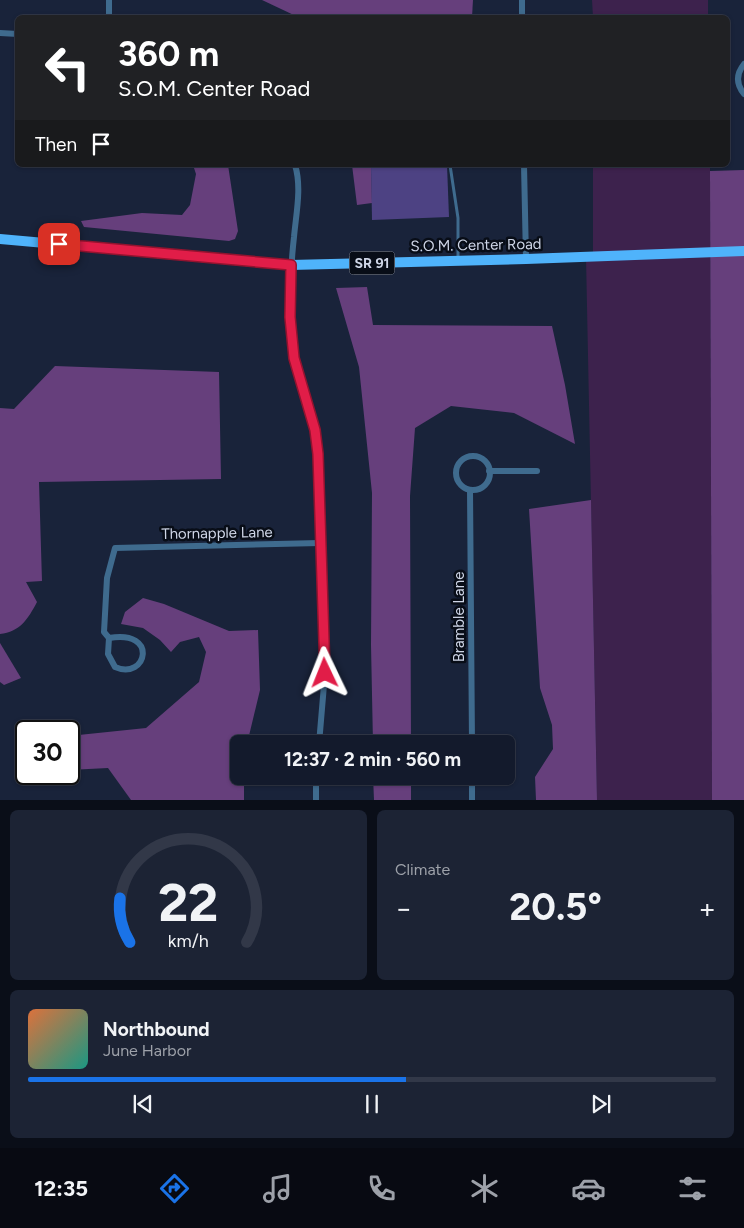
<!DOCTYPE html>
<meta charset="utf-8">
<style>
:root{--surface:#131a2c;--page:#1c2334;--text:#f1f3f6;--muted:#9da1a9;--line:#323848;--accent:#1a73e8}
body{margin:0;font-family:Figtree,sans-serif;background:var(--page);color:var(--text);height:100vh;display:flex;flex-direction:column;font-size:19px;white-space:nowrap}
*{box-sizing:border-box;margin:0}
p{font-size:16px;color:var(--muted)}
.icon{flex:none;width:28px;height:28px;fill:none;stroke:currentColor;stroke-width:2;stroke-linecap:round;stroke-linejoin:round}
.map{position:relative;height:800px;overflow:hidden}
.details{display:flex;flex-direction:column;gap:10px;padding:10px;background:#0a0e18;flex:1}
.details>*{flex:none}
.top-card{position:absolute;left:15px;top:15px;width:715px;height:152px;border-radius:8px;box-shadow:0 1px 4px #0004,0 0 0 1px var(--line);background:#202124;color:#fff;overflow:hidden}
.speed{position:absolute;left:15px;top:720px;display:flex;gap:10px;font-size:25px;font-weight:700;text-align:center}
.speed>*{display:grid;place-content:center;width:65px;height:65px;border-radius:50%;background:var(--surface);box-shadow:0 1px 4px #0004,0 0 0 1px var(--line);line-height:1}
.speed .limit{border:2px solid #111;border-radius:8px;background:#fff;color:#111}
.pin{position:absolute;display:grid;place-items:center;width:42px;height:42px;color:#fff;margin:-21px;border-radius:10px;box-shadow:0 2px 8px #0006}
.me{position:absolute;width:55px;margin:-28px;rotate:358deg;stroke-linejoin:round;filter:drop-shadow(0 0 4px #0008)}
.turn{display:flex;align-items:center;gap:18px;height:105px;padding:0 20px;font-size:22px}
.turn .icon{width:65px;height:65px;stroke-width:2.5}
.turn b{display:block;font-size:35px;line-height:42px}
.then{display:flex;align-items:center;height:48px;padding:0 20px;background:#0003;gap:10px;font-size:19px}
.big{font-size:38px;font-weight:700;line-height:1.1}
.details .widget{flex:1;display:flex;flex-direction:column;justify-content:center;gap:8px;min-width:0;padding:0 18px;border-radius:8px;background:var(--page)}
.details .dial{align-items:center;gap:0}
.dial svg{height:130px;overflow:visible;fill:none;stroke:var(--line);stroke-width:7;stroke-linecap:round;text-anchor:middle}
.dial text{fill:var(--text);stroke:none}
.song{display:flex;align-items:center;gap:15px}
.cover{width:60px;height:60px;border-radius:8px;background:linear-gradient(135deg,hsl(20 70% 55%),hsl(170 70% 35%))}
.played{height:5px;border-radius:2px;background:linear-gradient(90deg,var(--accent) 55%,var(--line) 55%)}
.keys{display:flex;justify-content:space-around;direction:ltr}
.heat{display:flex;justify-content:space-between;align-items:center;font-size:28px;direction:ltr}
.details .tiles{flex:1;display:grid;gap:10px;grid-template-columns:1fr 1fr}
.widget:last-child{grid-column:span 2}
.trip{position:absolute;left:230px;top:735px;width:285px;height:50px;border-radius:8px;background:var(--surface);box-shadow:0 1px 4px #0004,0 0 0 1px var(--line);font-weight:700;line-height:50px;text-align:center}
.tabs{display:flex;height:80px;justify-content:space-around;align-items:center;background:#080a12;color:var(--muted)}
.tabs .icon{width:35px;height:35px}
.tabs .selected{color:var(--accent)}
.tabs b{font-size:22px;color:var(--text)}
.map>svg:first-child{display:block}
.green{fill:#3d224d}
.forest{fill:#663f7c}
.building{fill:#4d4283}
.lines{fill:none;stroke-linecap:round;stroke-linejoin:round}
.service{stroke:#3f6b8e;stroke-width:3}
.minor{stroke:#3f6b8e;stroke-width:6}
.primary{stroke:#4fb3fb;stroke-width:10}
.route-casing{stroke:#92132f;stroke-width:12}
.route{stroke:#e11d48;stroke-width:9}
.labels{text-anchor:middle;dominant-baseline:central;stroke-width:5;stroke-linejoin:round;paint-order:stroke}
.shield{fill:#080d17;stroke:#939aa9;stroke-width:1}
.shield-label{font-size:14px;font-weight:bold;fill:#cfd6e7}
.street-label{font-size:15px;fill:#cfd6e7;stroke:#080d17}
</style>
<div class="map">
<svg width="744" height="801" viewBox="0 0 744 801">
<rect width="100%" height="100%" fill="#19233a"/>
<g class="green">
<polygon points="592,0 708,0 708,17 593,17"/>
<polygon points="593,165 710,165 712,800 597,800 586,257 593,256"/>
</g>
<g class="forest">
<polygon points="262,0 473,0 472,17 298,17"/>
<polygon points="193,165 228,165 238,231 235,239 229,241 84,227 81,221 142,213 182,215 190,205 196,174"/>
<polygon points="352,165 371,165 372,203 357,205"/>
<polygon points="744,170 744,800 712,800 710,171"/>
<polygon points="367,287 373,325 552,326 565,385 575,444 514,413 451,406 415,428 410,496 411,744 373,744 371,645 372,493 359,367 336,288"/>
<path d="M55,366L219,372L221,479L39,482L42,581L26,582L37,602C28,619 20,632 0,634V408L14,409Z"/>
<polygon points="591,500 597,800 536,800 535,777 553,749 552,725 540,688 529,509"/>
<polygon points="143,598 164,604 229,631 258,630 260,690 247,744 239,744 239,776 244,776 244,800 131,800 108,768 69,770 69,736 146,728 199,682 206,652 199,637 180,642 171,652 160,640 143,628 121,624 125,612"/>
<polygon points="0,643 21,678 4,685 0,682"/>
<polygon points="373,776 411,776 411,800 374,800"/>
</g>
<polygon class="building" points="371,165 447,165 449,217 372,220"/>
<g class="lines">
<polyline class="service" points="450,165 458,218 458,259"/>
<g class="minor">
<polyline points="522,0 522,18"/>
<polyline points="109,18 109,0"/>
<polyline points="0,33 18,34"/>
<path d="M744,64C736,74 736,84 744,94"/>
<polyline points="104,165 114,165"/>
<path d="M295,165C302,187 296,214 294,237C291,263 290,290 290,316C291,365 313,406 318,454L325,673L319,744"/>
<polyline points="524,165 526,259"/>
<circle cx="473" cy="473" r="17"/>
<polyline points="489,471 537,471"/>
<polyline points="470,490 472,744"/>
<path d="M109,638L108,654L115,667C147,681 159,629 109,638L104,632L107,578L115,548L320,543"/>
<polyline points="316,776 316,801"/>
<polyline points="472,776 472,801"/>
</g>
<polyline class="primary" points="0,239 291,265 526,259 744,251"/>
</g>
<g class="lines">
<defs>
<polyline id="route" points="59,244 291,265 290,317 294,358 315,430 318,454 325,673"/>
</defs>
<use href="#route" class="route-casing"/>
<use href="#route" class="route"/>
</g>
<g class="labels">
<rect class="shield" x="349.5" y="251.5" width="45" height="23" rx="4"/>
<g class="shield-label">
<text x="372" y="263">SR 91</text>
</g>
<g class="street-label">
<text transform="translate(476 245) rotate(-1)">S.O.M. Center Road</text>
<text transform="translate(217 533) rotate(-1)">Thornapple Lane</text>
<text transform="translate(459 617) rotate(-90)">Bramble Lane</text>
</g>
</g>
</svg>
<div class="speed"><div class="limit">30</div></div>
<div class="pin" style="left:59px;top:244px;background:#d93025"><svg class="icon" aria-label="arrive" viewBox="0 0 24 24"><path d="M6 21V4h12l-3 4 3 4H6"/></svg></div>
<svg class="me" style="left:325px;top:673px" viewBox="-20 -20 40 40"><path d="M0-17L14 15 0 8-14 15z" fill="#e11d48" stroke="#fff" stroke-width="4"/></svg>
<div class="trip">12:37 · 2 min · 560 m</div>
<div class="top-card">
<div class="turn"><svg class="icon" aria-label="left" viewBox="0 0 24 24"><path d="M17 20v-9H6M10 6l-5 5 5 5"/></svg><div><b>360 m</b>S.O.M. Center Road</div></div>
<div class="then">Then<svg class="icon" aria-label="arrive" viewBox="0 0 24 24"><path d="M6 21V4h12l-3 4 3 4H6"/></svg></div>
</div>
</div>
<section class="details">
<div class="tiles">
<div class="widget dial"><svg viewBox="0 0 100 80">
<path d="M14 69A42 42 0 1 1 86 69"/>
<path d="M14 69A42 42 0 0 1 8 42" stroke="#1a73e8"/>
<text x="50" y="56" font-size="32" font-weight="700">22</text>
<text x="50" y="72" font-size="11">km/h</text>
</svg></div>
<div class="widget"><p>Climate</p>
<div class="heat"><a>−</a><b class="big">20.5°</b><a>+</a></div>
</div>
<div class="widget">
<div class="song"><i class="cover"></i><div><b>Northbound</b><p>June Harbor</p></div></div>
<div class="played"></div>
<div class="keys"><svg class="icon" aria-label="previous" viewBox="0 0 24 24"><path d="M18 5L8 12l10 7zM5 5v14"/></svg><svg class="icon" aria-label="pause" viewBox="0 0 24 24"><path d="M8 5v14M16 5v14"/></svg><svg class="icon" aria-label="next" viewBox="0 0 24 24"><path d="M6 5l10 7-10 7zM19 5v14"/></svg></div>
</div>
</div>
</section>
<nav class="tabs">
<b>12:35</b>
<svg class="icon selected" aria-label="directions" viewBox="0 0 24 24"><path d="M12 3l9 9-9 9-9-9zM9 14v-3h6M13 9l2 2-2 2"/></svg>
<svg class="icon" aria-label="music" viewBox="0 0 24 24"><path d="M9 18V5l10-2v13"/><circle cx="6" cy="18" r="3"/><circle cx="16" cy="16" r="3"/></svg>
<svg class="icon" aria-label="phone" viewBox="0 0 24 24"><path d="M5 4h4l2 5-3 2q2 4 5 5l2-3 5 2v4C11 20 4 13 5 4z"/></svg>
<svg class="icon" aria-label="climate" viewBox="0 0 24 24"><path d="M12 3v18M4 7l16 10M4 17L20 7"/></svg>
<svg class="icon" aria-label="car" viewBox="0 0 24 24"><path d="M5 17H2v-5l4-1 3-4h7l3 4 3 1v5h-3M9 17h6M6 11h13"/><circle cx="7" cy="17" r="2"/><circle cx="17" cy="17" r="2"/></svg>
<svg class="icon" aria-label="filters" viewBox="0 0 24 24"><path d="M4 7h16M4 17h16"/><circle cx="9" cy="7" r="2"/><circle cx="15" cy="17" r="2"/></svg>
</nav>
